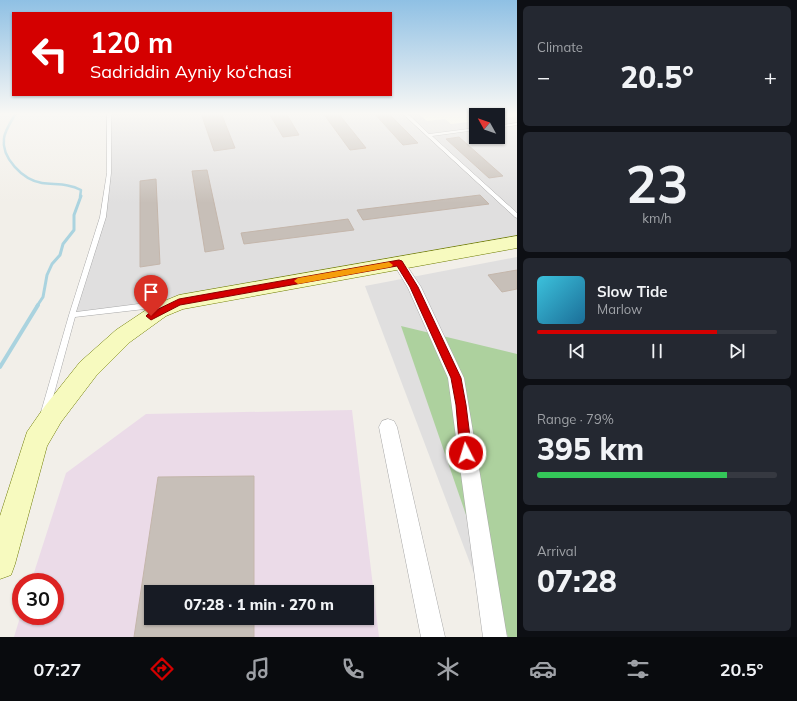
<!DOCTYPE html>
<meta charset="utf-8">
<style>
:root{--surface:#171b24;--page:#242831;--text:#f1f3f6;--muted:#9ea1a6;--line:#363941;--accent:#d40000}
body{margin:0;font-family:Mulish,sans-serif;background:var(--page);color:var(--text);height:100vh;display:flex;flex-direction:column;font-size:15px;white-space:nowrap}
*{box-sizing:border-box;margin:0}
p{font-size:13px;color:var(--muted)}
.icon{flex:none;width:22px;height:22px;fill:none;stroke:currentColor;stroke-width:2;stroke-linecap:round;stroke-linejoin:round}
.map{position:relative;flex:1;overflow:hidden}
.details{display:flex;flex-direction:column;gap:6px;padding:6px;background:#0d0f14;width:280px}
.details>*{flex:none}
.top-card{position:absolute;left:12px;top:12px;width:380px;height:84px;border-radius:0px;box-shadow:0 1px 3px #0004;background:#d40000;color:#fff;overflow:hidden}
.needle{width:26px;rotate:310deg}
.tools{position:absolute;left:469px;top:108px;display:grid;gap:8px}
.tools a{display:grid;place-items:center;width:36px;height:36px;border-radius:0px;background:var(--surface);box-shadow:0 1px 3px #0004;font-size:20px}
.speed{position:absolute;left:12px;top:573px;display:flex;gap:8px;font-size:20px;font-weight:700;text-align:center}
.speed>*{display:grid;place-content:center;width:52px;height:52px;border-radius:50%;background:var(--surface);box-shadow:0 1px 3px #0004;line-height:1}
.speed .limit{border:6px solid #d22;background:#fff;color:#111}
.pin{position:absolute;display:grid;place-items:center;width:34px;height:34px;color:#fff;margin:-41px -17px;border-radius:50% 50% 50% 0;rotate:-45deg;box-shadow:0 0 4px #0007}
.pin .icon{rotate:45deg}
.me{position:absolute;width:44px;margin:-22px;rotate:355deg;stroke-linejoin:round;filter:drop-shadow(0 0 3px #0008)}
.turn{display:flex;align-items:center;gap:14px;height:84px;padding:0 12px;font-size:18px}
.turn .icon{width:52px;height:52px;stroke-width:2.5}
.turn b{display:block;font-size:28px;line-height:34px}
.big{font-size:30px;font-weight:800;line-height:1.1}
.details .card{flex:1;display:flex;flex-direction:column;justify-content:center;gap:6px;min-width:0;padding:0 14px;border-radius:6px;background:var(--page)}
.details .dial{align-items:center;gap:0}
.dial b{font-size:52px;line-height:1}
.song{display:flex;align-items:center;gap:12px}
.cover{width:48px;height:48px;border-radius:6px;background:linear-gradient(135deg,hsl(190 70% 55%),hsl(200 70% 35%))}
.played{height:4px;border-radius:2px;background:linear-gradient(90deg,var(--accent) 75%,var(--line) 75%)}
.keys{display:flex;justify-content:space-around;direction:ltr}
.heat{display:flex;justify-content:space-between;align-items:center;font-size:22px;direction:ltr}
.charge{height:6px;border-radius:3px;background:linear-gradient(90deg,#34c759 79%,var(--line) 0)}
.trip{position:absolute;left:144px;top:585px;width:230px;height:40px;border-radius:0px;background:var(--surface);box-shadow:0 1px 3px #0004;font-weight:800;line-height:40px;text-align:center}
.tab-bar{display:flex;height:64px;justify-content:space-around;align-items:center;background:#090b0e;color:var(--muted)}
.tab-bar .icon{width:28px;height:28px}
.tab-bar .on{color:var(--accent)}
.tab-bar b{font-size:18px;color:var(--text)}
main{display:flex;flex:1;min-height:0}
.map>svg:first-child{display:block}
.residential{fill:#e0dfdf;fill-rule:evenodd}
.industrial{fill:#ebdbe8;fill-rule:evenodd}
.education{fill:#ffffe5}
.forest{fill:#add19e}
.lines{fill:none;stroke-linecap:round;stroke-linejoin:round}
.stream-far2{stroke:#aad3df;stroke-width:2.5}
.stream-far1{stroke:#aad3df;stroke-width:3}
.stream{stroke:#aad3df;stroke-width:4}
.building{fill:#c7bfb8;stroke:#c4b6ab}
.lane-casing{stroke:#a9a9a9;stroke-width:1}
.street-casing{stroke:#a9a9a9;stroke-width:1}
.secondary-casing{stroke:#707d05;stroke-width:1}
.lane{fill:#fff;fill-rule:evenodd}
.street{fill:#fff;fill-rule:evenodd}
.secondary{fill:#f7fabf;fill-rule:evenodd}
.route{fill:#d40000;stroke:#8a0000}
.slow{fill:#f59e0b}
</style>
<main>
<div class="map">
<svg width="517" height="637" viewBox="0 0 517 637">
<rect width="100%" height="100%" fill="#f2efe9"/>
<g class="residential">
<path d="M109,113H517V242L179,302L72,315L103,217L109,173ZM476,115H498V137H476Z"/>
<polygon points="517,257 517,637 498,637 365,286"/>
</g>
<path class="industrial" d="M352,410L379,637H14L21,614V616H55V582H31L66,473L146,414ZM151,592H367V618H151Z"/>
<polygon class="education" points="418,113 517,113 517,116 498,119 498,115 476,115 476,121 451,124 445,119 427,121"/>
<polygon class="forest" points="401,326 517,354 517,637 508,637"/>
<g class="lines">
<path class="stream-far2" d="M16,113C12,120 5,130 4,138C1,158 23,180 42,183C56,185 68,183 81,190L80,197"/>
<polyline class="stream-far1" points="37,306 43,297 47,275 52,264 60,255 63,244 74,230 74,215 81,196"/>
<polyline class="stream" points="0,367 38,305"/>
</g>
<g class="building">
<polygon points="201,113 221,113 235,148 214,151"/>
<polygon points="269,113 286,113 299,135 283,137"/>
<polygon points="323,113 338,113 366,148 350,150"/>
<polygon points="374,113 388,113 418,143 403,145"/>
<polygon points="459,137 503,176 489,178 446,139"/>
<polygon points="207,170 224,249 205,252 192,171"/>
<polygon points="156,179 160,264 140,267 140,181"/>
<polygon points="480,195 489,204 363,220 357,210"/>
<polygon points="348,219 354,230 244,244 241,233"/>
<polygon points="517,270 517,289 502,292 488,275"/>
<polygon points="254,476 254,592 151,592 151,618 254,618 254,637 134,637 158,477"/>
</g>
<g class="lines">
<defs>
<g id="lane">
<polygon points="107,113 111,113 111,173 106,217 76,312 162,301 165,304 162,307 75,317 49,412 48,415 45,416 42,415 41,412 69,315 100,217 107,173"/>
<polygon points="402,113 407,113 429,134 476,128 476,130 432,136 517,213 517,218 515,217"/>
<polygon points="517,123 517,125 498,128 498,126"/>
</g>
<g id="street">
<polygon points="399,259 403,260 421,287 464,378 507,637 483,637 448,378 408,288 393,263 395,260"/>
<polygon points="388,419 394,421 397,427 445,637 421,637 379,427 382,421"/>
</g>
<polygon id="secondary" points="517,236 517,248 183,309 166,316 130,342 96,376 61,422 47,446 15,564 11,575 0,579 0,516 27,432 45,406 80,362 116,330 152,306 179,295"/>
</defs>
<use href="#lane" class="lane-casing"/>
<use href="#street" class="street-casing"/>
<use href="#secondary" class="secondary-casing"/>
<use href="#lane" class="lane"/>
<use href="#street" class="street"/>
<use href="#secondary" class="secondary"/>
</g>
<linearGradient id="sky" x2="0" y2="1"><stop stop-color="#8fc0e4"/><stop offset="0.56" stop-color="#f9f8f5"/><stop offset="1" stop-color="#f9f8f5" stop-opacity="0"/></linearGradient>
<rect width="517" height="203" fill="url(#sky)"/>
<polygon class="route" points="399,260 402,261 418,287 461,378 466,405 472,453 470,457 466,459 462,457 460,453 456,405 451,378 410,287 397,266 180,305 151,320 146,316 148,314 179,299"/>
<polygon class="slow" points="389,262 393,265 391,267 298,284 294,281 298,278"/>
</svg>
<div class="tools">
<a><svg class="needle" viewBox="-14 -14 28 28"><path d="M0-13l5 13h-10z" fill="#e53935"/><path d="M0 13l5-13h-10z" fill="#9ea1a6"/></svg></a>
</div>
<div class="speed"><div class="limit">30</div></div>
<div class="pin" style="left:151px;top:316px;background:#d93025"><svg class="icon" aria-label="arrive" viewBox="0 0 24 24"><path d="M6 21V4h12l-3 4 3 4H6"/></svg></div>
<svg class="me" style="left:466px;top:453px" viewBox="-20 -20 40 40"><circle r="17" fill="#d40000" stroke="#fff" stroke-width="3"/><path d="M0-11L8 9 0 5-8 9z" fill="#fff"/></svg>
<div class="trip">07:28 · 1 min · 270 m</div>
<div class="top-card">
<div class="turn"><svg class="icon" aria-label="left" viewBox="0 0 24 24"><path d="M17 20v-9H6M10 6l-5 5 5 5"/></svg><div><b>120 m</b>Sadriddin Ayniy ko‘chasi</div></div>
</div>
</div>
<section class="details">
<div class="card"><p>Climate</p>
<div class="heat"><a>−</a><b class="big">20.5°</b><a>+</a></div>
</div>
<div class="card dial"><b>23</b><p>km/h</p></div>
<div class="card">
<div class="song"><i class="cover"></i><div><b>Slow Tide</b><p>Marlow</p></div></div>
<div class="played"></div>
<div class="keys"><svg class="icon" aria-label="previous" viewBox="0 0 24 24"><path d="M18 5L8 12l10 7zM5 5v14"/></svg><svg class="icon" aria-label="pause" viewBox="0 0 24 24"><path d="M8 5v14M16 5v14"/></svg><svg class="icon" aria-label="next" viewBox="0 0 24 24"><path d="M6 5l10 7-10 7zM19 5v14"/></svg></div>
</div>
<div class="card"><p>Range · 79%</p><b class="big">395 km</b><div class="charge"></div></div>
<div class="card"><p>Arrival</p><b class="big">07:28</b></div>
</section>
</main>
<nav class="tab-bar">
<b>07:27</b>
<svg class="icon on" aria-label="directions" viewBox="0 0 24 24"><path d="M12 3l9 9-9 9-9-9zM9 14v-3h6M13 9l2 2-2 2"/></svg>
<svg class="icon" aria-label="music" viewBox="0 0 24 24"><path d="M9 18V5l10-2v13"/><circle cx="6" cy="18" r="3"/><circle cx="16" cy="16" r="3"/></svg>
<svg class="icon" aria-label="phone" viewBox="0 0 24 24"><path d="M5 4h4l2 5-3 2q2 4 5 5l2-3 5 2v4C11 20 4 13 5 4z"/></svg>
<svg class="icon" aria-label="climate" viewBox="0 0 24 24"><path d="M12 3v18M4 7l16 10M4 17L20 7"/></svg>
<svg class="icon" aria-label="car" viewBox="0 0 24 24"><path d="M5 17H2v-5l4-1 3-4h7l3 4 3 1v5h-3M9 17h6M6 11h13"/><circle cx="7" cy="17" r="2"/><circle cx="17" cy="17" r="2"/></svg>
<svg class="icon" aria-label="filters" viewBox="0 0 24 24"><path d="M4 7h16M4 17h16"/><circle cx="9" cy="7" r="2"/><circle cx="15" cy="17" r="2"/></svg>
<b>20.5°</b>
</nav>
